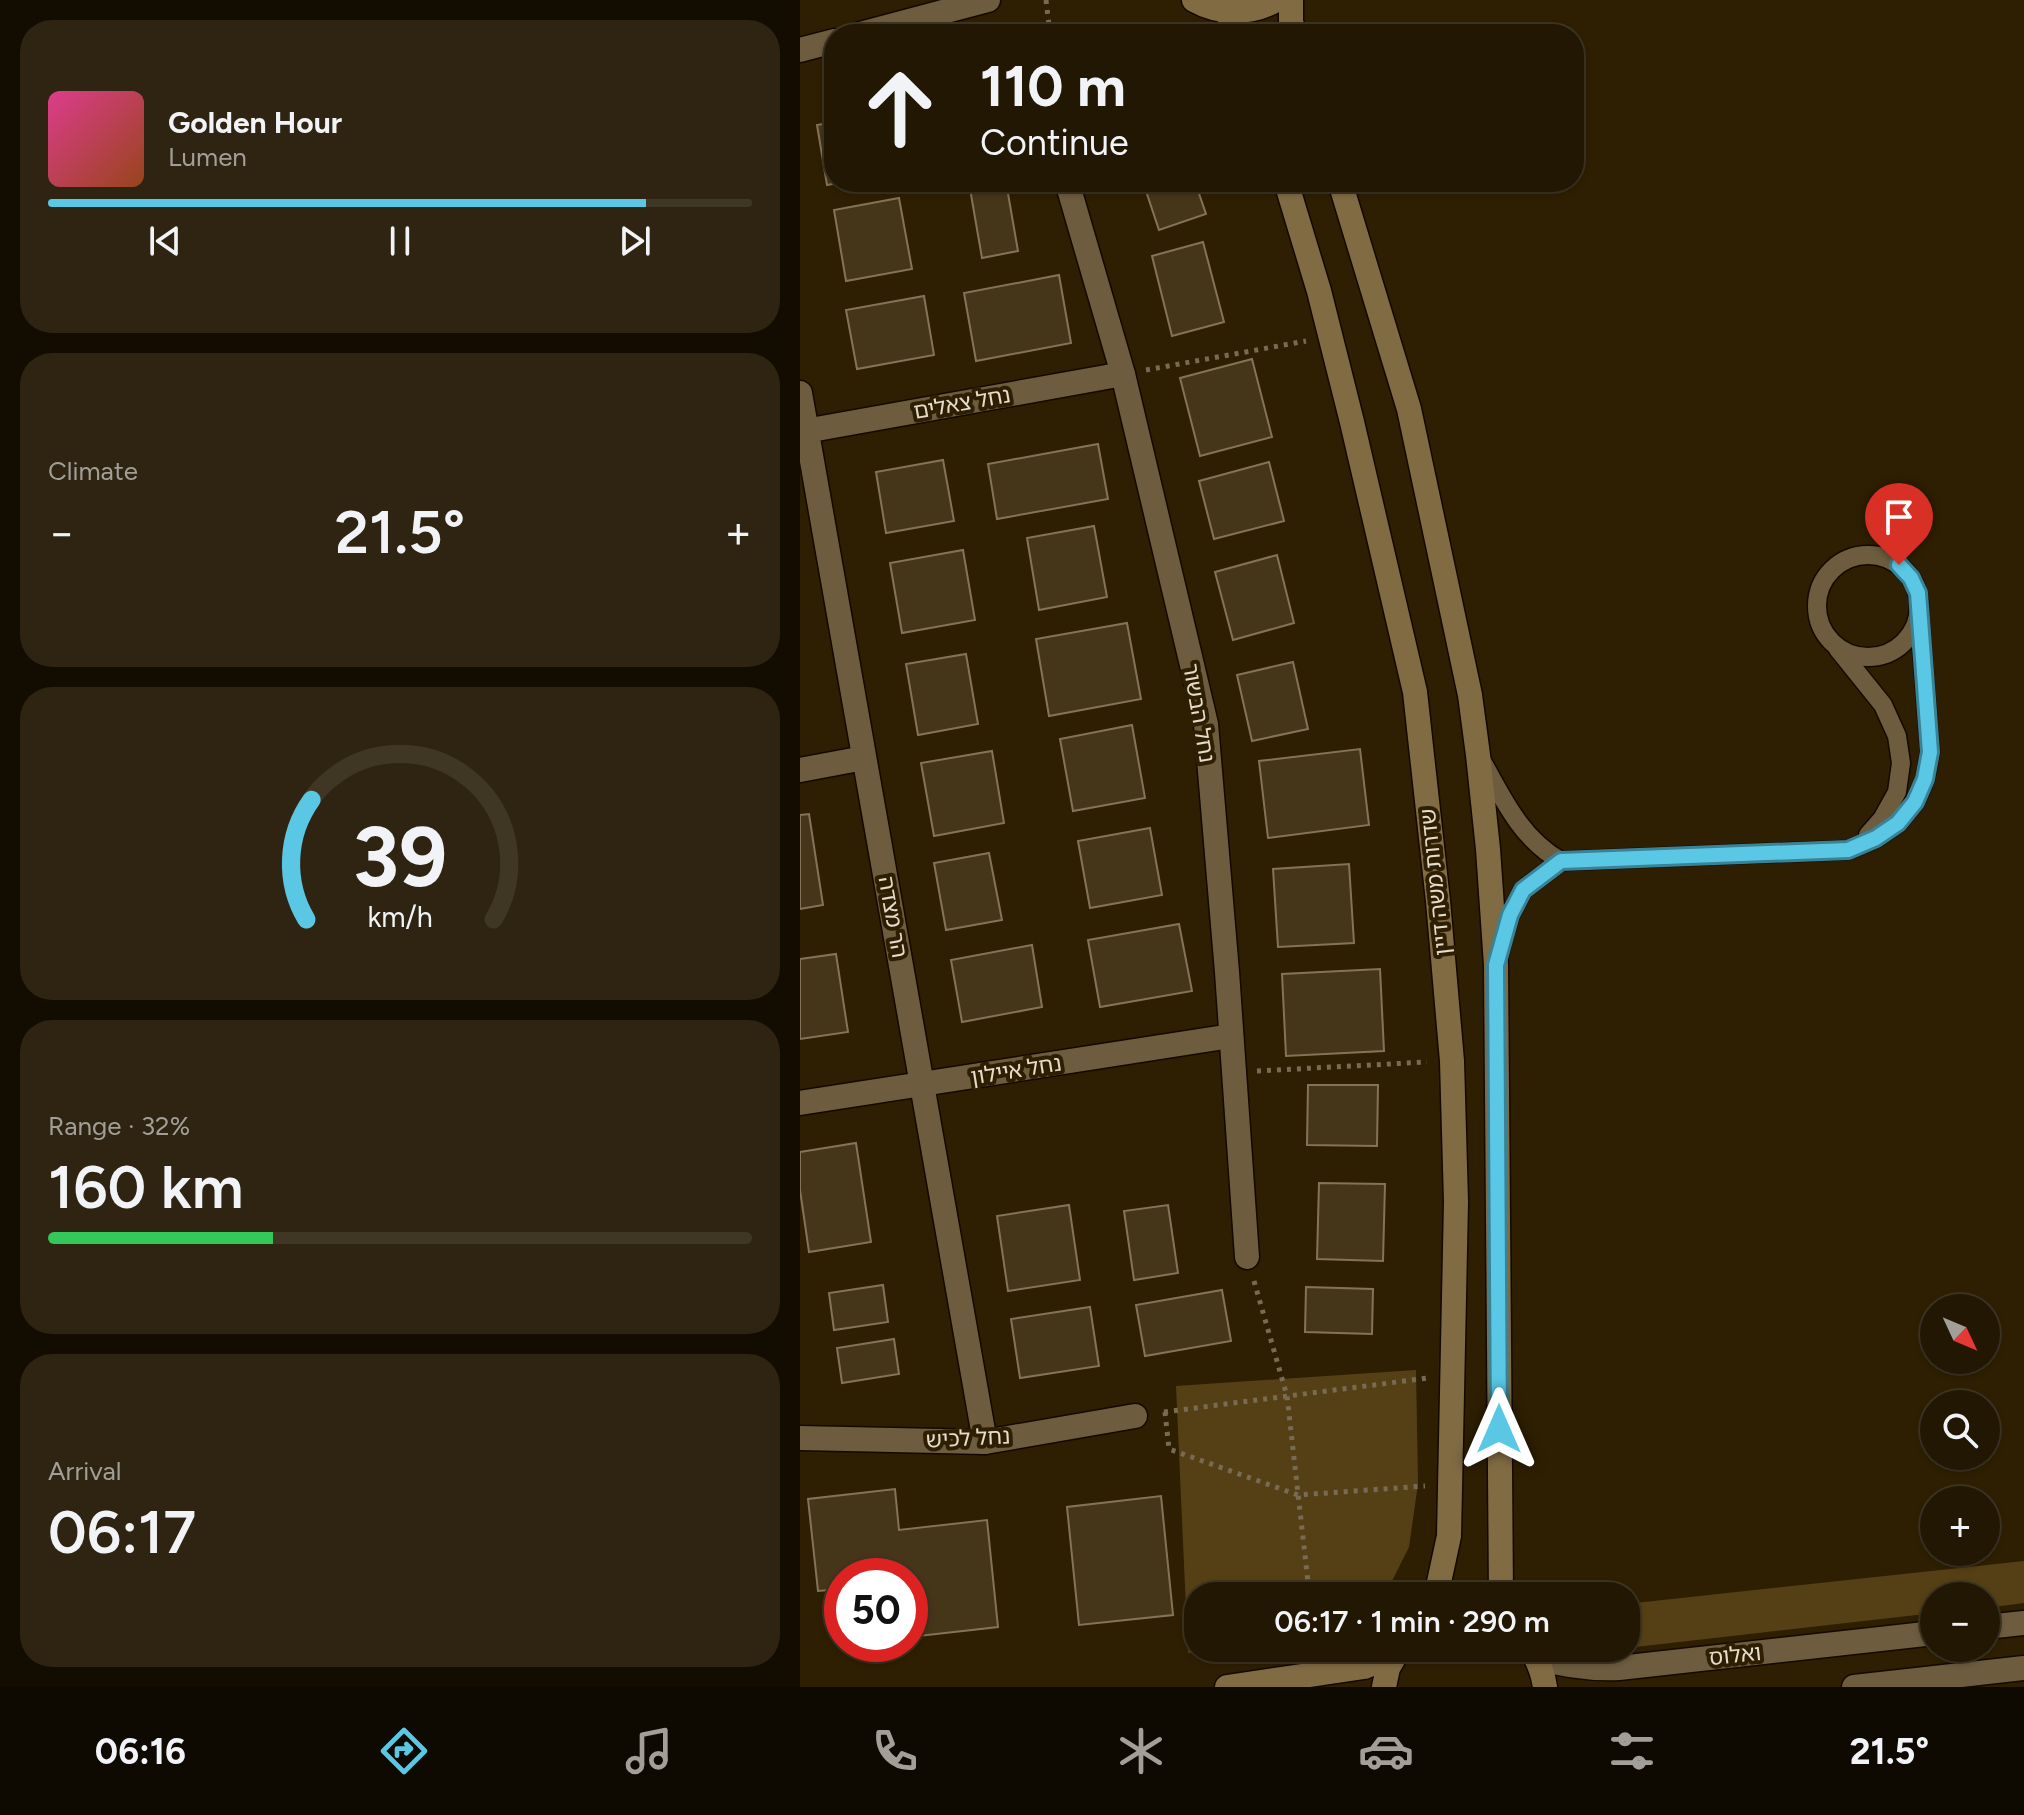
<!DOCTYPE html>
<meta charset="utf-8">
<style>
:root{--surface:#221702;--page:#2e2411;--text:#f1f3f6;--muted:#a29f99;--line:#3f3624;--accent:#5ac8e5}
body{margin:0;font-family:Figtree,"Noto Sans Hebrew",sans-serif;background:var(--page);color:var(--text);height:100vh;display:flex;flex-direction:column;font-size:30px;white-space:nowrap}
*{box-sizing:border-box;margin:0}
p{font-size:26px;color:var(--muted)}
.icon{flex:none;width:44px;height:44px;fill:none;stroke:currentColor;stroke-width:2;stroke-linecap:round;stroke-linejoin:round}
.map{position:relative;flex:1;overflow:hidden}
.sheet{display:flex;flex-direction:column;gap:20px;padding:20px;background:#130d01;width:800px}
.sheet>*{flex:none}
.hud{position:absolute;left:24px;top:24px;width:760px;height:168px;border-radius:32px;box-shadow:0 2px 6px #0004,0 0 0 2px var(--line);background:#221702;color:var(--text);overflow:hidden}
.needle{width:52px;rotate:134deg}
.fabs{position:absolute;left:1120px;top:1294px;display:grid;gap:16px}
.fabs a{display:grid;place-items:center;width:80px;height:80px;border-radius:50%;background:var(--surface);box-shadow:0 2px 6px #0004,0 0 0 2px var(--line);font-size:40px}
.speed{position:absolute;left:24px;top:1558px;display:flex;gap:16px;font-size:40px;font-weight:700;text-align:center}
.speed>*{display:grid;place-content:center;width:104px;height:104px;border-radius:50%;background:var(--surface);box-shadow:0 2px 6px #0004,0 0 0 2px var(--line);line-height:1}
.speed .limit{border:12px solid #d22;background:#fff;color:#111}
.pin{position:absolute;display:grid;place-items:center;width:68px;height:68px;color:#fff;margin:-82px -34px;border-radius:50% 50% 50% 0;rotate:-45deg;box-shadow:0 0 8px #0007}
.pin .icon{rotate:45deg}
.me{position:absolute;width:88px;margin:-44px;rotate:0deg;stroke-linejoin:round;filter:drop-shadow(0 0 6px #0008)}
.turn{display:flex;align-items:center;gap:28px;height:168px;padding:0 24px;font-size:36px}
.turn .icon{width:104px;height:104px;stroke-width:2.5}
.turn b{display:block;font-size:56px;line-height:68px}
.big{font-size:60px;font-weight:600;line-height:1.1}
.sheet .widget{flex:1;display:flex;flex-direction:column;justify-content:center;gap:12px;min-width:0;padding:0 28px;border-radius:32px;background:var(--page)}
.sheet .dial{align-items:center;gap:0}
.dial svg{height:208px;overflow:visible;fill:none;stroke:var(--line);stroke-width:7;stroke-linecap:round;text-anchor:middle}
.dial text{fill:var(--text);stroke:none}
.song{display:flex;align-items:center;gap:24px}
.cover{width:96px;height:96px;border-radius:12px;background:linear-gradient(135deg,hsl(330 70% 55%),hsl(20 70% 35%))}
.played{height:8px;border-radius:4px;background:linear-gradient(90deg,var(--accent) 85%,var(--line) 85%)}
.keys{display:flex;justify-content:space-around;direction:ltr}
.heat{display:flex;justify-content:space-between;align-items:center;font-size:44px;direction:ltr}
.charge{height:12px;border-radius:6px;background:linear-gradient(90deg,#34c759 32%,var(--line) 0)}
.trip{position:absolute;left:384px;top:1582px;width:456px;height:80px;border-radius:32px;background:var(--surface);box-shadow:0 2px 6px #0004,0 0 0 2px var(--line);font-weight:600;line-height:80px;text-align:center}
.dock{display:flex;height:128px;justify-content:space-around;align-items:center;background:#0e0901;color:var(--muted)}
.dock .icon{width:56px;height:56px}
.dock .current{color:var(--accent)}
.dock b{font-size:36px;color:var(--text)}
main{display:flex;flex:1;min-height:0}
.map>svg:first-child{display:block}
.green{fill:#554015}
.building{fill:#463619;stroke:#857355;stroke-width:2}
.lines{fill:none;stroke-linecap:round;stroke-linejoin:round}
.service-casing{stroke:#140900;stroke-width:21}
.minor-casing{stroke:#140900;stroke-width:27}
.tertiary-casing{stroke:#140900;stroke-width:27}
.secondary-casing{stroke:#140900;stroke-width:27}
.path{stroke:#776b53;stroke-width:5;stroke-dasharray:4 6;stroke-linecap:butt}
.service{stroke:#6d5c3e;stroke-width:18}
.minor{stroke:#6d5c3e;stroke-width:24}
.tertiary{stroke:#6d5c3e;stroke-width:24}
.secondary{stroke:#816b43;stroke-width:24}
.route-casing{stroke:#3a8295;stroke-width:20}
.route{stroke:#5ac8e5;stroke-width:14}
.labels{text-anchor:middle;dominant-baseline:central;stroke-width:8;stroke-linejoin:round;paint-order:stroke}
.street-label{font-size:22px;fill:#e5dccb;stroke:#2e1f02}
</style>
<main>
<section class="sheet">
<div class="widget">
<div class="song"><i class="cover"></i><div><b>Golden Hour</b><p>Lumen</p></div></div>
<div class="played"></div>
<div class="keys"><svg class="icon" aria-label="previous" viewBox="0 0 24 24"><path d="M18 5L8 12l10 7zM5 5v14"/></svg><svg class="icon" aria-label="pause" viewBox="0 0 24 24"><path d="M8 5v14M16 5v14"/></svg><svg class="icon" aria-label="next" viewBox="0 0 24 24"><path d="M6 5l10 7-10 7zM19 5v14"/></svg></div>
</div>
<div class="widget"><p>Climate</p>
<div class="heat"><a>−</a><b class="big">21.5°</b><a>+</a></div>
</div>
<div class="widget dial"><svg viewBox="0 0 100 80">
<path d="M14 69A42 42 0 1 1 86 69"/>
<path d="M14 69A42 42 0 0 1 16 23" stroke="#5ac8e5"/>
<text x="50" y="56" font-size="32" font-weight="700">39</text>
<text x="50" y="72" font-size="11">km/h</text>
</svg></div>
<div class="widget"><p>Range · 32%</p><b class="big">160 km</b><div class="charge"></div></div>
<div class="widget"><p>Arrival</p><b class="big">06:17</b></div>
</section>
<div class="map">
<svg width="1224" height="1687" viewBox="0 0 1224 1687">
<rect width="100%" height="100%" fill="#2e1f02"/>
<g class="green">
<polygon points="616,1370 618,1484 609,1547 590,1585 577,1596 398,1596 398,1648 490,1648 476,1651 388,1653 376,1386"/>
<polygon points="1224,1561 1224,1603 1186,1608 1186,1596 1134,1596 1134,1613 783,1653 748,1650 746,1648 826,1648 826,1604"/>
</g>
<g class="building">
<polygon points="34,122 34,182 43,182 27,185 17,125"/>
<polygon points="174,182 206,182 218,251 182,258 169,183"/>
<polygon points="343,182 395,182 406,214 359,230"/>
<polygon points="99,198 112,269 46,281 34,210"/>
<polygon points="403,242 424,322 372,336 352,256"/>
<polygon points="259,275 271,343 176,361 164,293"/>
<polygon points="124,296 134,355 57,369 46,310"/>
<polygon points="452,359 472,437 400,456 380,378"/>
<polygon points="298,444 308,499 197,519 188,464"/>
<polygon points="143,460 154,521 86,533 76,472"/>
<polygon points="469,462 484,521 414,539 399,481"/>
<polygon points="294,526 307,597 239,610 227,538"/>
<polygon points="163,550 175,620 102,633 90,563"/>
<polygon points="477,555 494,623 433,640 415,572"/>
<polygon points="327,623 341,699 249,716 236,639"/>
<polygon points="166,654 178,724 118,735 106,664"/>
<polygon points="493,662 508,729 452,741 437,675"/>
<polygon points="332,725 345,798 273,811 260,739"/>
<polygon points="560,749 569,825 468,838 459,761"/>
<polygon points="192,751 204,823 134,836 121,763"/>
<polygon points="9,814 23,905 0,909 0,815"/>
<polygon points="350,828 362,895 290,908 278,841"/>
<polygon points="189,853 202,920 146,930 134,863"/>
<polygon points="549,864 554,943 478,947 473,869"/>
<polygon points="379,924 392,991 300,1007 288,940"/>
<polygon points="232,945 242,1007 162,1022 151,960"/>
<polygon points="36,954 48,1032 0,1039 0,959"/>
<polygon points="580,969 584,1051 486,1056 482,974"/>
<polygon points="508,1085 578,1085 577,1146 507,1145"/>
<polygon points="56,1143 71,1242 9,1252 0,1190 0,1152"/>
<polygon points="519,1183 585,1184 583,1261 517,1259"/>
<polygon points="269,1205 280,1280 208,1291 197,1216"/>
<polygon points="368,1205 378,1273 334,1280 324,1211"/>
<polygon points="83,1285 88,1322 34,1330 29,1293"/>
<polygon points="506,1287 573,1289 572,1334 505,1332"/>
<polygon points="422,1290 431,1341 345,1356 336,1305"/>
<polygon points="290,1307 299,1366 220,1378 211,1319"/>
<polygon points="94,1339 99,1374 42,1383 37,1348"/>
<polygon points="95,1489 99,1530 187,1520 198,1627 110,1637 110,1576 42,1576 42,1589 18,1591 8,1499"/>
<polygon points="361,1496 373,1615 279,1625 267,1507"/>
</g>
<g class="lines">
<defs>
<g id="service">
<circle cx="1068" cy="606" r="51"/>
<polyline points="1038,649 1083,705 1097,736 1101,763 1097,792 1082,819 1068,835"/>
<path d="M682,761C703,799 722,840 761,861L1048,850L1076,838L1098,823L1115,802L1125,779L1130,752L1119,611"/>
<polyline points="699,954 710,915 723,890 761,861"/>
</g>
<g id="minor">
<polyline points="267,182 323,374 406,724 427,972 447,1257"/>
<polyline points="0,393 185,1442"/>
<polyline points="0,432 323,374"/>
<polyline points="0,770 64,758"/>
<polyline points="0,1103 431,1036"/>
<polyline points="0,1438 185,1442 335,1416"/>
</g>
<g id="tertiary">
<polyline points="60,34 188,0"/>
<polyline points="0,50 34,41"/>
<polyline points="1186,1627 1224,1623"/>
<path d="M736,1657C764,1666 790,1669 819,1668L1134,1633"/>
<polyline points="1054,1687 1224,1668"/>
</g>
<g id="secondary">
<path d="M394,0C419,14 450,15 476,0"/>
<polyline points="491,0 491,22 495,34"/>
<polyline points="426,11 438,34"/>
<polyline points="486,182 519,291 552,422 615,692 638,901 652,1061 656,1202 649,1536 636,1596"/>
<polyline points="540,182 609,409 670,695 678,755 688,849 696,965 701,1596"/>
<path d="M730,1648C738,1660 743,1673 745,1687"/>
<polyline points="427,1687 564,1667 594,1655"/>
<polyline points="584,1687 588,1668 599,1649"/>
</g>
</defs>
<use href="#service" class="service-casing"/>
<use href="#minor" class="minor-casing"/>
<use href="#tertiary" class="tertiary-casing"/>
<use href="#secondary" class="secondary-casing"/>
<g class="path">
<polyline points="246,0 250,34"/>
<polyline points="346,370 506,341"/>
<polyline points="457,1071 627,1062"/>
<polyline points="454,1281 487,1396 508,1582 524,1596"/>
<polyline points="364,1412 628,1378"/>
<polyline points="365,1412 369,1449 498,1495 625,1486"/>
</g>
<use href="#service" class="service"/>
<use href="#minor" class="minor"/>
<use href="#tertiary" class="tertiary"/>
<use href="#secondary" class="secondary"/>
</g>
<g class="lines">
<defs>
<polyline id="route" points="699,1429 696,965 710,915 723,890 761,861 1048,850 1076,838 1098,823 1115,802 1125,779 1130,752 1118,593 1111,578 1099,565"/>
</defs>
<use href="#route" class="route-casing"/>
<use href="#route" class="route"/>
</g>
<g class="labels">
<g class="street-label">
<text transform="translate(162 403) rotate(-10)">נחל צאלים</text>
<text transform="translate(399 713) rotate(80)">נחל הבשור</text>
<text transform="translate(635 882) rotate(-96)">שדרות משה דיין</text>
<text transform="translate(93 917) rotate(80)">הר מצדה</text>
<text transform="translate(216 1070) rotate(-9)">נחל איילון</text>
<text transform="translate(168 1438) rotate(-3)">נחל לכיש</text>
<text transform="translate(935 1655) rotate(-6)">ואלוס</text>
</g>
</g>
</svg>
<div class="fabs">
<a><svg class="needle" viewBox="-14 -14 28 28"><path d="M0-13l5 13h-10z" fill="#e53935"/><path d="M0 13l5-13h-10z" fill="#a29f99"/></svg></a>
<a><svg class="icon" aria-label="search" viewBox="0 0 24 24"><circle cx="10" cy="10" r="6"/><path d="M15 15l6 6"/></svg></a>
<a>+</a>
<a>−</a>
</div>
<div class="speed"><div class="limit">50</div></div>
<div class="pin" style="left:1099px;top:565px;background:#d93025"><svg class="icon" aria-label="arrive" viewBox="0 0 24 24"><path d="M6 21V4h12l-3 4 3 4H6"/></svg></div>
<svg class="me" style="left:699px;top:1429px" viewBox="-20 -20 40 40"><path d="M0-17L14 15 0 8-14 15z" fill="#5ac8e5" stroke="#fff" stroke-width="4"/></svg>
<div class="trip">06:17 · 1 min · 290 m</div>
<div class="hud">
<div class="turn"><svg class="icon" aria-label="ahead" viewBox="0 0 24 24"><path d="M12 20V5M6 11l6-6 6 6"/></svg><div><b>110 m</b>Continue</div></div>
</div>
</div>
</main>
<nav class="dock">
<b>06:16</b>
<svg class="icon current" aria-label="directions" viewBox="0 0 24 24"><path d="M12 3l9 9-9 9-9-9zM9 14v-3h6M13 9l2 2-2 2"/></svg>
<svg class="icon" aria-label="music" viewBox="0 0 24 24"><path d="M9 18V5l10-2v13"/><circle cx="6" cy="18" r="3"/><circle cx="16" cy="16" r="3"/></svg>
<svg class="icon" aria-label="phone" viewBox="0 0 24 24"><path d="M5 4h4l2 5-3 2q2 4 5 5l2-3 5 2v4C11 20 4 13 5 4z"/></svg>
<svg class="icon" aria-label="climate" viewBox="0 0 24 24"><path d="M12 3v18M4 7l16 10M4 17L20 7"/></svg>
<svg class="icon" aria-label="car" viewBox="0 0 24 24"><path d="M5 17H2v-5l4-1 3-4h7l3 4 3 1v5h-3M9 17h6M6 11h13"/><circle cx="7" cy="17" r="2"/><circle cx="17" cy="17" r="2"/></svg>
<svg class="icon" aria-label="filters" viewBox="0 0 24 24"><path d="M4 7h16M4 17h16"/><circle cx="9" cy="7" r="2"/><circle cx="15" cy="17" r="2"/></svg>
<b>21.5°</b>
</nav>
